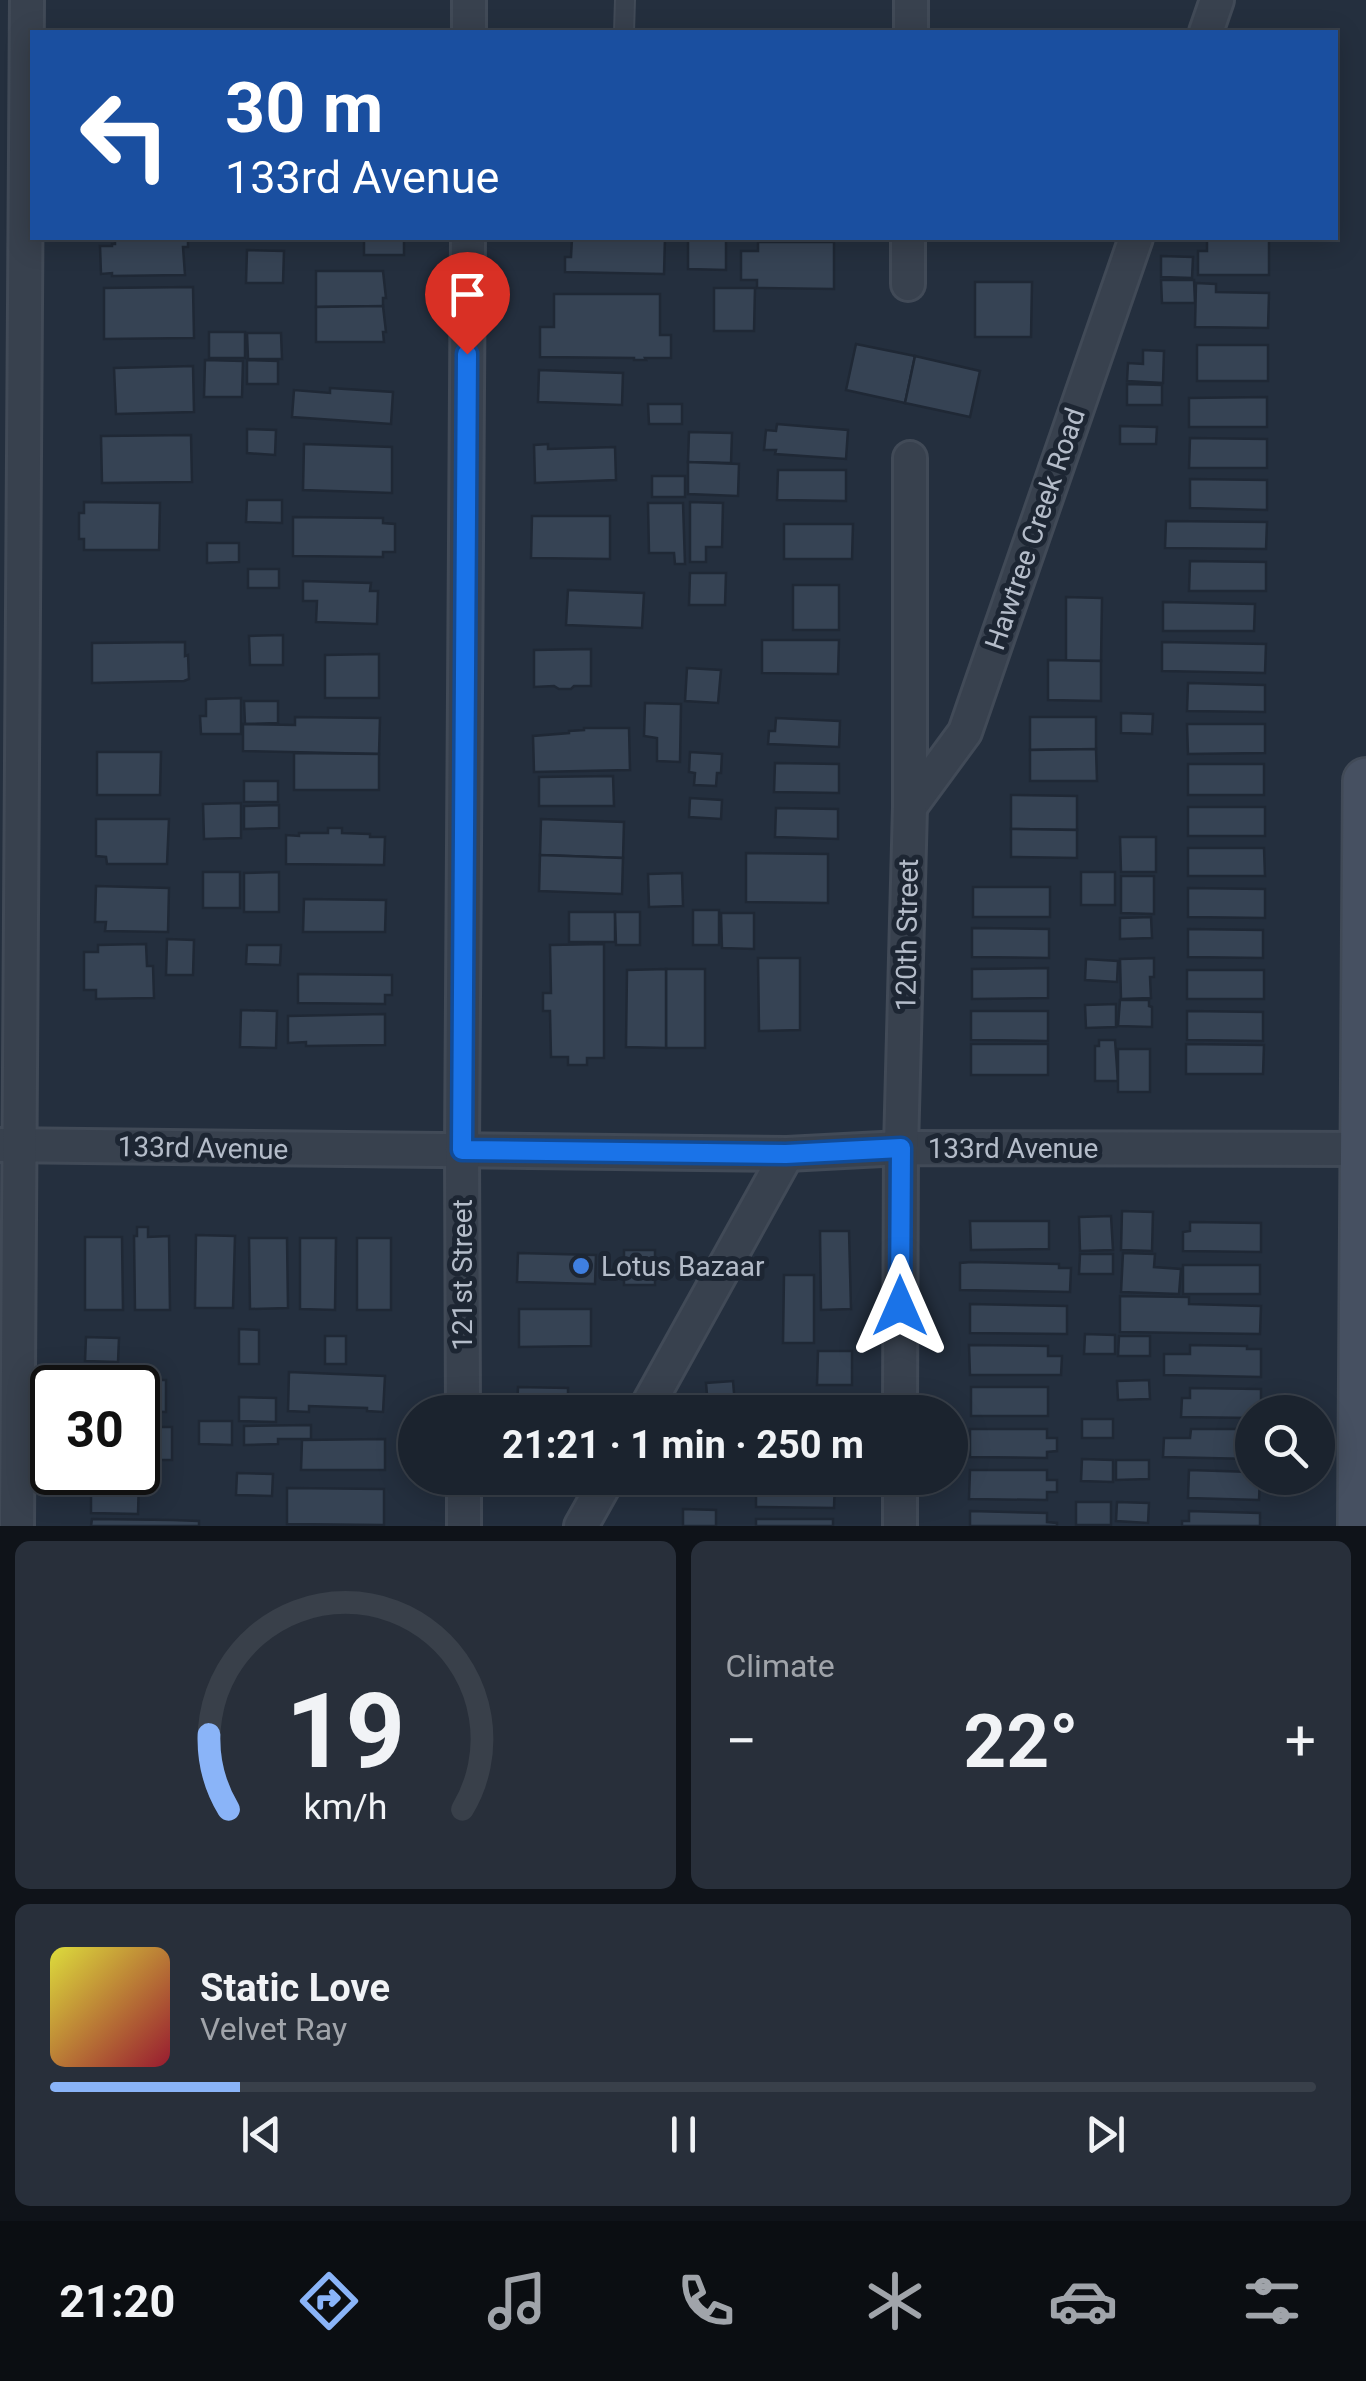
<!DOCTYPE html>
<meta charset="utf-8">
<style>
:root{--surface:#1b232e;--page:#282f3a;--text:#f1f3f6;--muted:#a0a4aa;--line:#39404a;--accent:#8ab4f8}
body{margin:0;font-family:Roboto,sans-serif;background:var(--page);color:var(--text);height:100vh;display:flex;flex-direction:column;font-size:38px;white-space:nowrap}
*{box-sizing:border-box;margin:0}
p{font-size:32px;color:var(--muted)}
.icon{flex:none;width:55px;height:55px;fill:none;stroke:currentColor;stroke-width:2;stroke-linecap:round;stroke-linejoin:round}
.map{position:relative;height:1526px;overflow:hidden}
.side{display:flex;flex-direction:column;gap:15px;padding:15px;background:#0f1319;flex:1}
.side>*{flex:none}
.top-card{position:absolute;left:30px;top:30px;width:1308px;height:210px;border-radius:0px;box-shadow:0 5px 25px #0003,0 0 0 2px var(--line);background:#1a4fa0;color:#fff;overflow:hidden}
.tools{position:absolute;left:1235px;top:1395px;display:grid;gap:20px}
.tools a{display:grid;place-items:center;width:100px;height:100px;border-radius:50%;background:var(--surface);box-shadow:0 5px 25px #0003,0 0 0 2px var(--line);font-size:50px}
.speed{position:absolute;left:30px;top:1365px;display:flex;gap:20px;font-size:50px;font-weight:700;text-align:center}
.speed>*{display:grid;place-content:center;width:130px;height:130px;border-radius:50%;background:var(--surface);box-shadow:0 5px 25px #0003,0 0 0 2px var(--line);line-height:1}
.speed .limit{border:5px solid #111;border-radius:15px;background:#fff;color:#111}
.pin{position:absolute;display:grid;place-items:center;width:85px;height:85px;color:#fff;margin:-102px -42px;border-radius:50% 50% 50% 0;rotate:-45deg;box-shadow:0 0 10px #0007}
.pin .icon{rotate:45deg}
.me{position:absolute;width:110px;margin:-55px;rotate:0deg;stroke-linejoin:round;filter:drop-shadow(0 0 8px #0008)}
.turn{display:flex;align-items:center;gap:35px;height:210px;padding:0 30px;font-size:45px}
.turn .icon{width:130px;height:130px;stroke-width:2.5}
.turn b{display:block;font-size:70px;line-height:85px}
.big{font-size:75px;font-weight:700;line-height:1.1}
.side .card{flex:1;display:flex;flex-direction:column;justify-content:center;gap:15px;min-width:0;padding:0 35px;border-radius:15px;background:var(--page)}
.side .dial{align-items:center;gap:0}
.dial svg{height:260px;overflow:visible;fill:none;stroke:var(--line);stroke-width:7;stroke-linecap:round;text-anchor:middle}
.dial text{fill:var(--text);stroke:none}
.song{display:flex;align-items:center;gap:30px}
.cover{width:120px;height:120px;border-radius:15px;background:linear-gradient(135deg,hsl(60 70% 55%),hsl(350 70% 35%))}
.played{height:10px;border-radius:5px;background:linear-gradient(90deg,var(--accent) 15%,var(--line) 15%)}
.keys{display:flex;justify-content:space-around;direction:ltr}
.heat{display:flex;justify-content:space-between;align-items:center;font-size:55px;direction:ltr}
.side .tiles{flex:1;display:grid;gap:15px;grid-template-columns:1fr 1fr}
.card:last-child{grid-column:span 2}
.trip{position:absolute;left:398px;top:1395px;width:570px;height:100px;border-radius:50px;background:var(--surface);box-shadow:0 5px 25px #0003,0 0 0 2px var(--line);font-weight:700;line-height:100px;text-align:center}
.tab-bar{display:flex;height:160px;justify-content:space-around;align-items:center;background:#0b0e12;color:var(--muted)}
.tab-bar .icon{width:70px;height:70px}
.tab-bar .on{color:var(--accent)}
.tab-bar b{font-size:45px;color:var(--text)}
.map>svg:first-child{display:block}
.building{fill:#364354;stroke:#1f2835;stroke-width:2.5}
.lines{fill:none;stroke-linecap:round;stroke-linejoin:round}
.service-casing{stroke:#414a57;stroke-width:22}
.minor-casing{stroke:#414a57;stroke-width:38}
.secondary-casing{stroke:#414a57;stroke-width:50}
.service{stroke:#38414e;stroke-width:18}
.minor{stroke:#38414e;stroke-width:32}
.secondary{stroke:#465061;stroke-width:45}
.route-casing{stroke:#114b97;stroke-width:25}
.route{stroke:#1a73e8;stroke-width:18}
.shop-dot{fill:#3f7fe0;stroke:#1d2633;stroke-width:4}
.labels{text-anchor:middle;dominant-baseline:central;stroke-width:10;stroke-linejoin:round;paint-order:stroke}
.street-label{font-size:28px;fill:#b4bcc9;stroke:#1d2633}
.poi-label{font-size:28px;fill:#b4bcc9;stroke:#1d2633;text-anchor:start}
</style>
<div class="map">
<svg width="1366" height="1526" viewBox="0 0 1366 1526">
<rect width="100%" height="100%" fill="#242f3e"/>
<g class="building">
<polygon points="115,238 188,238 188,247 183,247 185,275 112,276 112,273 101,274 100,246 112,246 112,244 115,244"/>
<rect x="364" y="238" width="40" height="17"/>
<polygon points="572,238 665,238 664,274 565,272 565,257 571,257"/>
<polygon points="688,238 726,238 726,270 688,269"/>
<polygon points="1207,239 1269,240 1269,275 1198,275 1198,251 1207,251"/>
<polygon points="758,242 834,242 834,289 757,288 757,280 741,280 741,251 758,251"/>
<polygon points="247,250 284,251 283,283 246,283"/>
<polygon points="1161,256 1193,257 1192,278 1161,277"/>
<polygon points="316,271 383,271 386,298 383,298 383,306 316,307"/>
<polygon points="1161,280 1194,280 1195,303 1162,303"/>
<polygon points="975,282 1032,282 1031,337 975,337"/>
<polygon points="1196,283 1216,284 1216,292 1269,293 1268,328 1195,327"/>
<polygon points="193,287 194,338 104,339 104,288"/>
<polygon points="714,288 755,288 754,331 714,331"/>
<polygon points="554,294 660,294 660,335 671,335 671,358 645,358 646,360 634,360 634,358 540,357 540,327 554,327"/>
<polygon points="383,306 386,332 383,332 384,342 316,342 316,307"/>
<rect x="209" y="332" width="36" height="26"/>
<polygon points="247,333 281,333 282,359 248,359"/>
<polygon points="856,344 915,356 905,403 846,390"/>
<rect x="1197" y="345" width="71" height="36"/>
<polygon points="1143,350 1164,351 1163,383 1127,381 1128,363 1143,364"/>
<polygon points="915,356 980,371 970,417 905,403"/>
<polygon points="205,360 243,361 242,397 204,397"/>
<polygon points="247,360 278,361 278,384 247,384"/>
<polygon points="193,366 194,412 116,414 114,368"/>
<polygon points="539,370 623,373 622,405 538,402"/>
<polygon points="1127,384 1162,385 1162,405 1127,405"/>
<polygon points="330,388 393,392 391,424 292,417 294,390 330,393"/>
<polygon points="1267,397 1267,427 1189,427 1189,398"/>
<polygon points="648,404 682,404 682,424 649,424"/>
<polygon points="777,424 848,430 846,459 775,454 776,450 764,450 766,430 776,431"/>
<polygon points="1120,426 1157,427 1156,444 1120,444"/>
<polygon points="247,429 276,430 275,455 247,453"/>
<polygon points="689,432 732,433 731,463 688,462"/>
<polygon points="191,435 192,482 102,483 101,436"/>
<polygon points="1190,438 1267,439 1267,468 1189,468"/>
<polygon points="304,444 392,447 392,493 303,490"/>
<polygon points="548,444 548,449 615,447 616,480 535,483 534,445"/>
<polygon points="688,462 739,464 738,496 688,494"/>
<polygon points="778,470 846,470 846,501 777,500"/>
<rect x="652" y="476" width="33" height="21"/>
<polygon points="1190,479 1267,480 1267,510 1190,508"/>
<polygon points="247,500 282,500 282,523 246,522"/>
<polygon points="84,502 160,503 159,550 84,550 84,539 79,539 79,513 84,513"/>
<polygon points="690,502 723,503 722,547 706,547 706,562 690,562"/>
<polygon points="648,503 683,503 685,564 675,564 674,553 649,553"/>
<polygon points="532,516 610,516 610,559 531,558"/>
<polygon points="293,517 383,518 383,523 395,524 395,552 383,552 383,557 293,556"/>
<polygon points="1166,521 1267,522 1266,549 1165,548"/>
<polygon points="784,524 853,524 852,559 784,559"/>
<polygon points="207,543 239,543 239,562 207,563"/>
<polygon points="1190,561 1266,562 1266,591 1189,591"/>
<rect x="248" y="569" width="31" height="19"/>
<polygon points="690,573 726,573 725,605 689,605"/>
<polygon points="303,581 371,583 370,591 378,591 377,624 316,622 317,601 303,601"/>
<rect x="793" y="585" width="46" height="45"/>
<polygon points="568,590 644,593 642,628 566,625"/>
<polygon points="1066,597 1102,598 1101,661 1066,661"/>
<polygon points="1163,602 1255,604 1254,631 1163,631"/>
<polygon points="283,635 283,665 250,665 249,636"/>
<polygon points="762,640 839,640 838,674 762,673"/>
<polygon points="185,642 185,656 188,655 189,679 184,681 92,683 92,643"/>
<polygon points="1162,642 1266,644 1265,673 1162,671"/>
<polygon points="591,649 591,686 574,686 571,689 559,689 554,686 534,687 534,650"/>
<polygon points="379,654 379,698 325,698 325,655"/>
<polygon points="1048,660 1101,661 1101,701 1048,700"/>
<polygon points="687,668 721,670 718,703 685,701"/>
<polygon points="1188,683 1265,685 1265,712 1187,711"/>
<polygon points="241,698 241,734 201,734 200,716 206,716 206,699"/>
<polygon points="244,701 278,701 278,723 245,724"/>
<polygon points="645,703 681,704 680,762 657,761 657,738 644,736"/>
<polygon points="1121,713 1153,714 1152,734 1121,733"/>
<polygon points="295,717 380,718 379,754 243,751 243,724 295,725"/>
<polygon points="1030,717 1096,717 1096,749 1030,750"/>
<polygon points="776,718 840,721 839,747 768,744 769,731 775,731"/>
<polygon points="1187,724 1265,724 1265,753 1188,754"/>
<polygon points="584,728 629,728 630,770 534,772 533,736 569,733 569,731 584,730"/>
<polygon points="1096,749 1097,781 1030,781 1030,750"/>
<polygon points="97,752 161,752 160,795 97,795"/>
<polygon points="690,752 722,754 721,773 717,773 716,786 694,785 695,773 689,772"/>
<polygon points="294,753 379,754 379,790 294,790"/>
<polygon points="775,763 839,764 839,793 774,792"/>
<rect x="1188" y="764" width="76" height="31"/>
<polygon points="613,776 614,806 539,806 539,777"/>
<rect x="244" y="781" width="34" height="21"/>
<polygon points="1011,795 1077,796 1077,830 1011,829"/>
<polygon points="690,798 722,800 721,819 689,817"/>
<polygon points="241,803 241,838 204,839 203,804"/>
<polygon points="279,805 279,828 244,829 244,806"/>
<rect x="1188" y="807" width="77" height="29"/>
<polygon points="776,808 838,809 838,839 775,837"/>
<polygon points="96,819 169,819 167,864 107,864 106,857 96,856"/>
<polygon points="541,819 624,822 623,858 540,855"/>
<polygon points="328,828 342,828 342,833 370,834 370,837 385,837 384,865 286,864 286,835 299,836 299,833 328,833"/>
<polygon points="1011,829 1077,830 1077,858 1011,857"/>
<polygon points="1120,837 1156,837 1156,872 1121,872"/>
<polygon points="1188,848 1264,848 1265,876 1188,876"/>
<polygon points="746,853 828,854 828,903 746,902"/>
<polygon points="540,855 623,858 622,894 539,891"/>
<rect x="203" y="872" width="37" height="36"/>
<polygon points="279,872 279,912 244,912 244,873"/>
<rect x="1081" y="872" width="34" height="33"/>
<polygon points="682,873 683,906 649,907 648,874"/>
<polygon points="1121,876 1154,876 1154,914 1121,913"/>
<polygon points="96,886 169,888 168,932 105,931 106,922 95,922"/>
<rect x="973" y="887" width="77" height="30"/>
<polygon points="1188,888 1265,889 1265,918 1188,917"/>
<polygon points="304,899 386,900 385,932 303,932"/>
<rect x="693" y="910" width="26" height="35"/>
<rect x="569" y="912" width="46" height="30"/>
<polygon points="615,912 640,912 640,945 616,945"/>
<polygon points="721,913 754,913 754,949 722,948"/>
<polygon points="1151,917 1152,938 1120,939 1120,918"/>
<polygon points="972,928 1049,929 1049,958 972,957"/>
<polygon points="1188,929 1263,930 1263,958 1188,957"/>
<polygon points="167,939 194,940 193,975 166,975"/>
<polygon points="146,944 147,966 153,966 154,998 96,999 96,990 84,990 84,952 98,952 98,945"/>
<polygon points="604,944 604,1058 587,1058 587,1065 568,1065 568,1057 551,1057 550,1011 543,1011 543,993 551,993 550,945"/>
<polygon points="247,945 281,945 280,965 246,964"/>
<polygon points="758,958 800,958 800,1030 759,1031"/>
<polygon points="1154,958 1154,977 1150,977 1151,998 1121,999 1120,959"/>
<polygon points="1086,959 1118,961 1117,982 1085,980"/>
<polygon points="1048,968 1048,998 972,999 972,969"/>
<rect x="666" y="969" width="39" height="79"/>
<polygon points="666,969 666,1048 626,1047 627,970"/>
<rect x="1187" y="970" width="77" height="29"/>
<polygon points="298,974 392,975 392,995 385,995 385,1004 298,1003"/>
<polygon points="1120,1000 1149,1000 1149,1006 1152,1007 1152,1027 1118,1026"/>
<polygon points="1116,1004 1116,1027 1086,1028 1085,1005"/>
<polygon points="241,1010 277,1011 276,1048 240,1047"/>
<polygon points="971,1011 1048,1011 1048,1041 971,1040"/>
<polygon points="1187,1011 1263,1012 1263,1041 1187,1040"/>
<polygon points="385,1014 385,1045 306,1046 306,1042 288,1043 288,1016"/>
<polygon points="1099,1040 1115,1040 1118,1081 1095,1081 1095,1046 1099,1046"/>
<rect x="971" y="1044" width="77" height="31"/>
<polygon points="1186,1044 1264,1045 1263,1074 1186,1074"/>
<rect x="1118" y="1049" width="32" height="43"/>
<polygon points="1122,1211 1153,1212 1152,1251 1121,1250"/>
<polygon points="1111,1216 1113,1250 1080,1251 1079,1217"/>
<polygon points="970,1221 1049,1221 1049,1249 971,1250"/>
<polygon points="1190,1222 1261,1223 1261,1252 1183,1251 1183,1232 1190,1231"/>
<polygon points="137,1227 148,1227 148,1237 169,1236 170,1310 135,1310 134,1236 137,1236"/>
<polygon points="820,1231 849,1231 851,1309 821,1310"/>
<polygon points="196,1235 235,1236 233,1308 195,1308"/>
<polygon points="85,1237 122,1237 123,1310 85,1310"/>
<polygon points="249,1238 287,1238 288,1308 250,1309"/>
<polygon points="300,1238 336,1238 335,1310 300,1309"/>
<rect x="357" y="1238" width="34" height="72"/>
<rect x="624" y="1250" width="31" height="35"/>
<polygon points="518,1253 596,1255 595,1284 517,1282"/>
<polygon points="1123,1253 1155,1254 1154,1267 1181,1269 1179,1294 1121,1292"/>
<polygon points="1080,1254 1113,1254 1113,1274 1079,1274"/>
<polygon points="971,1262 1059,1264 1059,1268 1071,1268 1070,1292 960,1290 960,1263"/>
<rect x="1183" y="1265" width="77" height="29"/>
<polygon points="784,1275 814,1275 814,1343 783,1343"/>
<polygon points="1120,1296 1189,1297 1189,1304 1261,1306 1260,1334 1120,1332"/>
<polygon points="970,1304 1067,1306 1067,1334 970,1333"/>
<polygon points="519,1309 591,1309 591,1346 519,1347"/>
<polygon points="239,1329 259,1330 259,1364 239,1364"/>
<polygon points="1085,1334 1115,1335 1115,1354 1084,1354"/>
<rect x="325" y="1336" width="21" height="28"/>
<polygon points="1119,1336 1150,1336 1150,1356 1118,1356"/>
<polygon points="86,1337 119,1338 118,1362 85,1361"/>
<polygon points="969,1345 1048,1346 1048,1356 1062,1356 1061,1375 970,1375"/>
<polygon points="1190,1345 1247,1346 1247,1349 1261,1349 1261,1377 1164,1375 1164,1354 1190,1354"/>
<polygon points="818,1351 852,1351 852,1385 817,1385"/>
<polygon points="289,1372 385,1376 383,1412 367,1411 367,1408 309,1406 309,1412 288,1411"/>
<polygon points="91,1380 166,1380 166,1412 138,1411 138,1388 91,1388"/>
<polygon points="1149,1380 1150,1399 1118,1400 1117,1381"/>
<polygon points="733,1381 735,1405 708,1406 706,1383"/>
<polygon points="518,1387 568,1388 568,1412 517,1412"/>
<rect x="971" y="1387" width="77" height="29"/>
<polygon points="1190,1388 1261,1389 1261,1412 1252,1412 1252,1418 1181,1417 1182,1398 1190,1398"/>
<polygon points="757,1396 835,1397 835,1412 757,1412"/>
<polygon points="239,1397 276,1398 276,1422 239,1421"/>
<rect x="1082" y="1419" width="31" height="19"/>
<polygon points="199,1421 232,1421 232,1445 199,1444"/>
<polygon points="311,1425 311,1439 278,1439 278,1444 244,1445 244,1426"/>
<rect x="138" y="1427" width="34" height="33"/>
<polygon points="970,1429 1047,1429 1047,1438 1057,1438 1057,1451 1047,1452 1047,1458 970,1457"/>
<polygon points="1191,1429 1252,1429 1252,1459 1163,1457 1164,1438 1190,1438"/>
<polygon points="385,1439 385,1470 301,1470 302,1440"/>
<polygon points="1082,1459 1113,1460 1113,1482 1081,1481"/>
<polygon points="1116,1460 1149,1460 1149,1479 1116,1480"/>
<polygon points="970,1470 1047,1470 1047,1480 1057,1480 1057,1492 1047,1492 1047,1500 969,1499"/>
<polygon points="1189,1470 1252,1472 1252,1478 1260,1478 1259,1500 1188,1498"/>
<polygon points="237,1473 273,1474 272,1496 236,1495"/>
<polygon points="91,1477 139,1478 138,1514 91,1513"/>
<polygon points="756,1479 835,1480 834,1508 756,1507"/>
<polygon points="287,1488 384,1489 384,1525 287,1524"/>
<rect x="1076" y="1502" width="35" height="23"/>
<polygon points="1117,1502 1149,1503 1148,1523 1116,1521"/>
<polygon points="683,1509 716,1510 716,1526 683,1526"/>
<polygon points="970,1511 1047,1513 1047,1522 1057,1523 1057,1526 970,1526"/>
<polygon points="1189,1511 1260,1513 1260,1526 1182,1526 1182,1521 1189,1521"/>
<polygon points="92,1519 173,1520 199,1521 199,1526 91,1526"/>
<rect x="756" y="1519" width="77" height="7"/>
</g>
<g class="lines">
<defs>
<polyline id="service" points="624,32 625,0"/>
<g id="minor">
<polyline points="469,32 469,0"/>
<polyline points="911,32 911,0"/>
<polyline points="1206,32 1217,0"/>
<polyline points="908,284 908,238"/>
<polyline points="910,807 965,732 1136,238"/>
<polyline points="1,1145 787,1154 901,1148 1366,1149"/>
<polyline points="463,1412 462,1150 468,238"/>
<polyline points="644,1412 787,1154"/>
<polyline points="900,1412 901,1148 910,807 910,458"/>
<polyline points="464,1478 464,1526"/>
<polyline points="17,1526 27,0"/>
<polyline points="581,1526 608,1478"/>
<polyline points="900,1526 900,1478"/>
</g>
<polyline id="secondary" points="1361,1526 1366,781"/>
</defs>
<use href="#service" class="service-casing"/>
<use href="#minor" class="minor-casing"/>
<use href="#secondary" class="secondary-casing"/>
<use href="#service" class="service"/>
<use href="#minor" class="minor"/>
<use href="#secondary" class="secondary"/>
</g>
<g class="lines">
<defs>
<polyline id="route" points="467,354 462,1150 786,1154 901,1148 900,1306"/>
</defs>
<use href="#route" class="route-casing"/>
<use href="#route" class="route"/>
</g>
<circle class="shop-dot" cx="581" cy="1266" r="10"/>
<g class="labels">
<g class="street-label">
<text transform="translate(1035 529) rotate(-71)">Hawtree Creek Road</text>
<text transform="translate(907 935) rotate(-89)">120th Street</text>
<text transform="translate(203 1148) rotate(1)">133rd Avenue</text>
<text x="1013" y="1148">133rd Avenue</text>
<text transform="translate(462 1275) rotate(-90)">121st Street</text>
</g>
<g class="poi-label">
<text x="601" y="1266">Lotus Bazaar</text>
</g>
</g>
</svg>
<div class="tools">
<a><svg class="icon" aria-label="search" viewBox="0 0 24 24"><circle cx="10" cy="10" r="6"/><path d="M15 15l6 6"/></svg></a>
</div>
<div class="speed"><div class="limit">30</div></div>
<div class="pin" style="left:467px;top:354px;background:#d93025"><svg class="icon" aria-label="arrive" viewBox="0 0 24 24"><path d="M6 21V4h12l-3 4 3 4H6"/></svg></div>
<svg class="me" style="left:900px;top:1306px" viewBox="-20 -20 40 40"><path d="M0-17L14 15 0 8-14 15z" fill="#1a73e8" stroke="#fff" stroke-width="4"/></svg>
<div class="trip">21:21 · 1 min · 250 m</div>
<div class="top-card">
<div class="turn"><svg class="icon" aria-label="left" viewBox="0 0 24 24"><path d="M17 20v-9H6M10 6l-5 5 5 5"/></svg><div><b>30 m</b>133rd Avenue</div></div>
</div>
</div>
<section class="side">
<div class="tiles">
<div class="card dial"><svg viewBox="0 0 100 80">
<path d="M14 69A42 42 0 1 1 86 69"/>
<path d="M14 69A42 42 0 0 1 8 46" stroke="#8ab4f8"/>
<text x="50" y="56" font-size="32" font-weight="700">19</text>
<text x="50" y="72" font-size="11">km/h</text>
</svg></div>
<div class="card"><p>Climate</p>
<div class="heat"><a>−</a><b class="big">22°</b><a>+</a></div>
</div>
<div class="card">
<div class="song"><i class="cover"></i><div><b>Static Love</b><p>Velvet Ray</p></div></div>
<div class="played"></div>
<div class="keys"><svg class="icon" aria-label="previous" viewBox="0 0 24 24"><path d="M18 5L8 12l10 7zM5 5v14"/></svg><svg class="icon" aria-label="pause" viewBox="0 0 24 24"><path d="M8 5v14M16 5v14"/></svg><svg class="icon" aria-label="next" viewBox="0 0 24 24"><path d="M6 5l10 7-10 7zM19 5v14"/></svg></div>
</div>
</div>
</section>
<nav class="tab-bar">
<b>21:20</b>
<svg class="icon on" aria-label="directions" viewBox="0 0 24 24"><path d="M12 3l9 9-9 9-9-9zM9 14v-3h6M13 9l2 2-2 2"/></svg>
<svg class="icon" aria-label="music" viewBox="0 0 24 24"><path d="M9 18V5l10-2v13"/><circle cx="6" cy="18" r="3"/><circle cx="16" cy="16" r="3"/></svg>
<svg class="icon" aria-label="phone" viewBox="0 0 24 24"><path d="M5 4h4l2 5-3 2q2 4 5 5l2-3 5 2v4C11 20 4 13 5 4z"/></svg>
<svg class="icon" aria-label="climate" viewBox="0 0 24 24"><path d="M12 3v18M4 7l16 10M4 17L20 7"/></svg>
<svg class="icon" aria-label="car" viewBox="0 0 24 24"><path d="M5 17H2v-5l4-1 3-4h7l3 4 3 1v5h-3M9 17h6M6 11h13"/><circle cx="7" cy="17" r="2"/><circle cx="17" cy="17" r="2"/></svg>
<svg class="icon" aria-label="filters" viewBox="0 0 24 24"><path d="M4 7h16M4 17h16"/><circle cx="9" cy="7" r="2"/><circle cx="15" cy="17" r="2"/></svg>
</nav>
